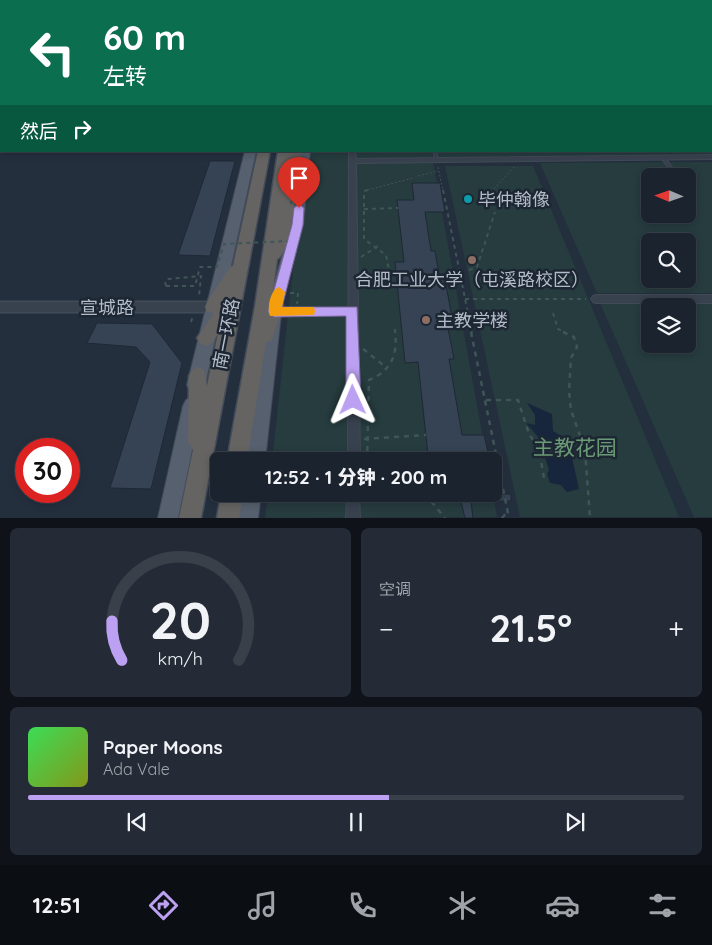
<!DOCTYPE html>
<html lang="zh">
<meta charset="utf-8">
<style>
:root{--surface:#1b232e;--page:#242b36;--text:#f1f3f6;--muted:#a0a4aa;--line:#39404a;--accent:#bca0f2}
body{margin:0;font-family:Quicksand,"Noto Sans SC",sans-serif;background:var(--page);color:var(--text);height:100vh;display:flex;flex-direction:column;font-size:19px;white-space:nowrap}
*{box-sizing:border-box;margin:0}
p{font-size:16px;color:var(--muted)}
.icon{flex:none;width:28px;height:28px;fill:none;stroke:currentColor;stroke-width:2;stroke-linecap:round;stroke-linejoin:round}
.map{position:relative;height:518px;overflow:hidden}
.sheet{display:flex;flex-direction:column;gap:10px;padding:10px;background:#0f1319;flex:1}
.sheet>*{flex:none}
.hud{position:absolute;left:0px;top:0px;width:712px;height:152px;box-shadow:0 2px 8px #0003,0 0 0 1px var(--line);background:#0b6e4f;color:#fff;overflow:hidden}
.needle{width:32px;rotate:272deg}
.buttons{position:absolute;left:641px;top:168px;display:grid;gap:10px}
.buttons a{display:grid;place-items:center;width:55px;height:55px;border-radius:8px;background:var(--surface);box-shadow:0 2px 8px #0003,0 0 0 1px var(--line);font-size:25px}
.speed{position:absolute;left:15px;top:438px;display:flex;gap:10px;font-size:25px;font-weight:700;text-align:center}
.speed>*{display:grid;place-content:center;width:65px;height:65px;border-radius:50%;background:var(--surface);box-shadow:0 2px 8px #0003,0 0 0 1px var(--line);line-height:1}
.speed .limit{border:8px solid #d22;background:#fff;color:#111}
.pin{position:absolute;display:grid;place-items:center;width:42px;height:42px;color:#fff;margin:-51px -21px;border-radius:50% 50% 50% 0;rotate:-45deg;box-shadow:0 0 5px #0007}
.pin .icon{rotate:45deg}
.me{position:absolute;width:55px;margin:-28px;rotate:359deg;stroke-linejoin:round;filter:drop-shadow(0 0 4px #0008)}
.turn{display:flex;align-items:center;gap:18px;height:105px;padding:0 20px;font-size:22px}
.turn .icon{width:65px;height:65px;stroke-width:2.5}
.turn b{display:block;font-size:35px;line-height:42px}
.then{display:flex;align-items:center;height:48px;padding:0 20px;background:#0003;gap:10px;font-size:19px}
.big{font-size:38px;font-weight:800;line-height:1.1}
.sheet .card{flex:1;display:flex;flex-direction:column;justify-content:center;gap:8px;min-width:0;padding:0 18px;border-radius:8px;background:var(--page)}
.sheet .dial{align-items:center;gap:0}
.dial svg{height:130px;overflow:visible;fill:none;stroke:var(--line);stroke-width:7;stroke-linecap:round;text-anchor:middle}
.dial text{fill:var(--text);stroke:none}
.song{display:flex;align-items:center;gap:15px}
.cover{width:60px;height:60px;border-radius:8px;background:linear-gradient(135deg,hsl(130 70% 55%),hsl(70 70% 35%))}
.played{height:5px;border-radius:2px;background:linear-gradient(90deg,var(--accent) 55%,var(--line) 55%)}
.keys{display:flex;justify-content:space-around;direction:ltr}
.heat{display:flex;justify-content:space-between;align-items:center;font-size:28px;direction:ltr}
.sheet .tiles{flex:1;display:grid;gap:10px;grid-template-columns:1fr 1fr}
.card:last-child{grid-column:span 2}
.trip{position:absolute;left:210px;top:452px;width:292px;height:50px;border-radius:8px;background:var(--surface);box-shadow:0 2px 8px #0003,0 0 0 1px var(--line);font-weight:800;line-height:50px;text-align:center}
.tabs{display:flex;height:80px;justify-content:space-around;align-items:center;background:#0b0e12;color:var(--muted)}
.tabs .icon{width:35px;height:35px}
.tabs .active{color:var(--accent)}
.tabs b{font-size:22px;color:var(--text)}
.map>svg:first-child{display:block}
.green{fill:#263c3f;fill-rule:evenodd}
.water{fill:#17263c}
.building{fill:#364354;stroke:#1f2835}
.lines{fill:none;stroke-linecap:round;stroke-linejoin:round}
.service-far1-casing{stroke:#414a57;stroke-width:5}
.service-casing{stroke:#414a57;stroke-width:7}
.minor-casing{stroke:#414a57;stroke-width:2}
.tertiary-casing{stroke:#414a57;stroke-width:3}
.primary-casing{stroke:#414a57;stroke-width:2}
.trunk-casing{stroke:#434c59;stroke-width:3}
.path-far2{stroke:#3f5557;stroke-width:1;stroke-dasharray:2 2;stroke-linecap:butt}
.path-far1{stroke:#3f5557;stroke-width:2;stroke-dasharray:4 4;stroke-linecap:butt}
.path{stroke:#3f5557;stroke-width:2.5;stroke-dasharray:5 5;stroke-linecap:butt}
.service-far1{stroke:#38414e;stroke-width:3}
.service{stroke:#38414e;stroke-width:4.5}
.minor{fill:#38414e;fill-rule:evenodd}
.tertiary{fill:#38414e;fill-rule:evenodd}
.primary{fill:#56606e;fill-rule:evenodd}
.trunk{fill:#656462;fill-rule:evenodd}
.trunk-bridge-casing{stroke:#434c59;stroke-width:10;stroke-linecap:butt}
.path-bridge{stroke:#3f5557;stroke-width:2;stroke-dasharray:4 4;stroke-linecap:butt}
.trunk-bridge{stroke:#656462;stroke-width:9}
.route{fill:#bca0f2;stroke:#7a689d}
.slow{fill:#f59e0b}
.culture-dot{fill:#0f9aa8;stroke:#1d2633;stroke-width:2}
.education-dot{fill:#8d6e63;stroke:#1d2633;stroke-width:2}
.labels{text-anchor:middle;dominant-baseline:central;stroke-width:5;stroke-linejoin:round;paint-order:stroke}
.poi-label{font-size:18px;fill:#b4bcc9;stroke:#1d2633;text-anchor:start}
.street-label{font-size:18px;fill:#b4bcc9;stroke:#1d2633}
.near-park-label{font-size:21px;fill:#6b9a76;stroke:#1d2633}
</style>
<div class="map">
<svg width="712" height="518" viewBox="0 0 712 518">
<rect width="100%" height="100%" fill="#242f3e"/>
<g class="green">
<polygon points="711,102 712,157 436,160 435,151 711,151"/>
<polygon points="306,151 431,151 487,461 272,461"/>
<path d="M712,162V293H597L540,163ZM650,176H688V214H650ZM650,241H688V279H650Z"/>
<polygon points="445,166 533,166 679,517 520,517"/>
<path d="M712,302V517H694L600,303ZM650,306H688V344H650Z"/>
<polygon points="268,494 493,494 497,517 265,518"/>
</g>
<polygon class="water" points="527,403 552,414 553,431 568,440 579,489 567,492 561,485 550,483 547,474 549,470 539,438 526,423 535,425 535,415"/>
<g class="building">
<polygon points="210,161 235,161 210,256 178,255"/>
<polygon points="412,183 440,183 445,212 425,212 431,251 435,251 440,280 445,280 453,322 447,323 454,359 449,359 462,435 484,435 490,461 454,461 453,454 428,455 418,362 405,363 395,262 404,262 397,200 414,200"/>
<polygon points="97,323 152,324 182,363 151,489 110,488 150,362 136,347 87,343"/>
<polygon points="459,494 511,494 511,501 471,502 473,518 465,518"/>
</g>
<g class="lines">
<defs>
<g id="service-far1">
<polyline points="435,151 436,160"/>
<polyline points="663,158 677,176"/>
</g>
<polyline id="service" points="276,312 352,310"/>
<g id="minor">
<rect x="711" y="12" width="1" height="3"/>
<rect x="711" y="28" width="1" height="2"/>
<rect x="0" y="85" width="1" height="4"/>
<polygon points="349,151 355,151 356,159 712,155 712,159 356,163 360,461 348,461"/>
<polygon points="596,295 712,295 712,303 596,303 593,302 591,299 593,296"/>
<polygon points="347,494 359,494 360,518 346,518"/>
</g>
<polygon id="tertiary" points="0,302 213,302 217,303 219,307 217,311 213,312 0,312"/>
<g id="primary">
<polygon points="245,151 256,151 205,385 202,391 196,393 190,391 187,385"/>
<polygon points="300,151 310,151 303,225 282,305 265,461 246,461 268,305 291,225"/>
<polygon points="192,397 198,400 201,406 178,518 158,518 183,406 186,400"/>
<polygon points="241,494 261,494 258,518 238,518"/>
</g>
<g id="trunk">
<polygon points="0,0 18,0 19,1 1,2"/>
<polygon points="53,0 113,0 114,1 54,1"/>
<polygon points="708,0 712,0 712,4 711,1"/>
<polygon points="258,151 270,151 201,518 179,518 193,450 188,442 189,376 192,370 198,367 204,370 207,386 218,334 212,343 206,346 200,343 197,338 214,313 207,312 205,307 207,302 230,267 233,266"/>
<path d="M278,151H301C298,170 293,253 277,259L272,299L281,300L283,305L272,340L266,342L247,461H227L255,306Z"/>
<polygon points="221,494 243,494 239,518 217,518"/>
</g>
</defs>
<use href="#service-far1" class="service-far1-casing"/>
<use href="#service" class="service-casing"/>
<use href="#minor" class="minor-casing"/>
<use href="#tertiary" class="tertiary-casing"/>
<use href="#primary" class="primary-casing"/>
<use href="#trunk" class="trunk-casing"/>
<g class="path-far2">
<polyline points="438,167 443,191"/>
<polyline points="418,176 438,171"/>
<polyline points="494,189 515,166"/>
<polyline points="364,191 413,178"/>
</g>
<g class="path-far1">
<polyline points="368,190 364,191 364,239 386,255 391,280"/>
<polyline points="443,190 472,333"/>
<polyline points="364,209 398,208"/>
<polyline points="361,257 378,246"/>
<polyline points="469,270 477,267 495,212"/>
<polyline points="166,286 165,282 168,279 201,276 199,297"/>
<polyline points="290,293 298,293 297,304"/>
<polyline points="465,299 586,299"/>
<polyline points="553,313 558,329 566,333"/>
<polyline points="191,322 193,316"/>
<polyline points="395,329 395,333"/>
</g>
<g class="path">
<polyline points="471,332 509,518"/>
<polyline points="563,332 574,337 577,347 571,358 569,391 571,410 585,450 590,518"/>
<polyline points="363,349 387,368"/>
<polyline points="486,400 518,400 529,434 539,449 544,478"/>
<polyline points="364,439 426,435"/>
<polyline points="539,449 572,454 584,451"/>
<path d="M367,461L369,380C391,371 398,355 395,332"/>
<polyline points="425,494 445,518"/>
<polyline points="502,518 508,511"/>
</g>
<use href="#service-far1" class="service-far1"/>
<use href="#service" class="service"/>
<use href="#minor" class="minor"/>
<use href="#tertiary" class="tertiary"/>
<use href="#primary" class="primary"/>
<use href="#trunk" class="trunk"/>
<defs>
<polyline id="trunk-bridge" points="309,1 625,0"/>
</defs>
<use href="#trunk-bridge" class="trunk-bridge-casing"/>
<polyline class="path-bridge" points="166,286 195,286 200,267 217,267 224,244 290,241 296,197 292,197 291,204"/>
<use href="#trunk-bridge" class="trunk-bridge"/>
</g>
<polygon class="route" points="299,204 304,208 303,225 282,307 357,307 361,400 358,405 353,408 348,405 346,400 346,316 274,317 268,312 292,225 294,208"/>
<path class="slow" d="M279,287L285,292L282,307H314L315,311L314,315L270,316C267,308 270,290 279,287Z"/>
<circle class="culture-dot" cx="468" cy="199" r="5"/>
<g class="education-dot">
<circle cx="472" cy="260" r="5"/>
<circle cx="426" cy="320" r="5"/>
</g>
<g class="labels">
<g class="poi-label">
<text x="478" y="199">毕仲翰像</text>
<text x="472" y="279" text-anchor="middle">合肥工业大学（屯溪路校区）</text>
<text x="436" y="320">主教学楼</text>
</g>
<g class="street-label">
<text x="107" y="307">宣城路</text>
<text transform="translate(226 334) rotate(-79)">南一环路</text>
</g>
<g class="near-park-label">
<text x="575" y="447">主教花园</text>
</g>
</g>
</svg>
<div class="buttons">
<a><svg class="needle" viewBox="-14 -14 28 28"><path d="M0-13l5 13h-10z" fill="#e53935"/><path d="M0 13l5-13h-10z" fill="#a0a4aa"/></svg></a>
<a><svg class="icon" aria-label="search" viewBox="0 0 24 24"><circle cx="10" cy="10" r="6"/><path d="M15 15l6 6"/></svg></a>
<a><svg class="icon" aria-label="layers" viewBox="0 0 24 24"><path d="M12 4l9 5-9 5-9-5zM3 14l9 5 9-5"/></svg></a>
</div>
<div class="speed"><div class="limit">30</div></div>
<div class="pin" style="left:299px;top:208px;background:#d93025"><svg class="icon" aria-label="arrive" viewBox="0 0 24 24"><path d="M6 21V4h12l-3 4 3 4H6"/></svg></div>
<svg class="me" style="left:353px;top:400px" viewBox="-20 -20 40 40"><path d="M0-17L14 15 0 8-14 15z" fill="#bca0f2" stroke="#fff" stroke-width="4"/></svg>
<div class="trip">12:52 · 1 分钟 · 200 m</div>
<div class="hud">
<div class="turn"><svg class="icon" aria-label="left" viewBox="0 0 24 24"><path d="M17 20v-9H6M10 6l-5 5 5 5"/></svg><div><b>60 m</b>左转</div></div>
<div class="then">然后<svg class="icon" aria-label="right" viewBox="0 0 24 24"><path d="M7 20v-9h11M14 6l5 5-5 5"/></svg></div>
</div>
</div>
<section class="sheet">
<div class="tiles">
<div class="card dial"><svg viewBox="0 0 100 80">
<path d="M14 69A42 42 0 1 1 86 69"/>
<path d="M14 69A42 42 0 0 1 8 45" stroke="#bca0f2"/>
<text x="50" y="56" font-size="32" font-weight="700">20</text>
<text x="50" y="72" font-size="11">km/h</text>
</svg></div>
<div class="card"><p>空调</p>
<div class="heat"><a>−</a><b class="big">21.5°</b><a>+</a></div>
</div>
<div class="card">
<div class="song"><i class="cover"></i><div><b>Paper Moons</b><p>Ada Vale</p></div></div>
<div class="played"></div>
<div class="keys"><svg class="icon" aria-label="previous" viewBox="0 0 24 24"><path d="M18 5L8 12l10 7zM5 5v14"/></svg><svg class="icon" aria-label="pause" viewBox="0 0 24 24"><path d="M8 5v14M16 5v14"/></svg><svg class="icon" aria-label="next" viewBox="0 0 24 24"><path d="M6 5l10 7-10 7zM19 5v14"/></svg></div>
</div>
</div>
</section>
<nav class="tabs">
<b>12:51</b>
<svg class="icon active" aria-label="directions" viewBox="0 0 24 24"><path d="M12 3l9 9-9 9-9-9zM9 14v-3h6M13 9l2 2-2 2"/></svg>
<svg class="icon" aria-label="music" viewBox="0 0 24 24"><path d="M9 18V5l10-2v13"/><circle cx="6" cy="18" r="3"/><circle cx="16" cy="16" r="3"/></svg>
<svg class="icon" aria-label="phone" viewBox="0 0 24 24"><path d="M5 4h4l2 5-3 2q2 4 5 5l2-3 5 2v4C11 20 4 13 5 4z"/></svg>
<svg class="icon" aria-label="climate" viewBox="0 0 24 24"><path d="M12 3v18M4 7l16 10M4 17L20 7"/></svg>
<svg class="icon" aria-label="car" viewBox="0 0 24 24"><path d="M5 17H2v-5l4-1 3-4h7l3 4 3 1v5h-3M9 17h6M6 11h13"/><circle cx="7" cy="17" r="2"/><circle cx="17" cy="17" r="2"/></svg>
<svg class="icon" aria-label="filters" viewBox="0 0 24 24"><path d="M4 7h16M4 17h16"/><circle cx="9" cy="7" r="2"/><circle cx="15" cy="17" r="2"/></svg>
</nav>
